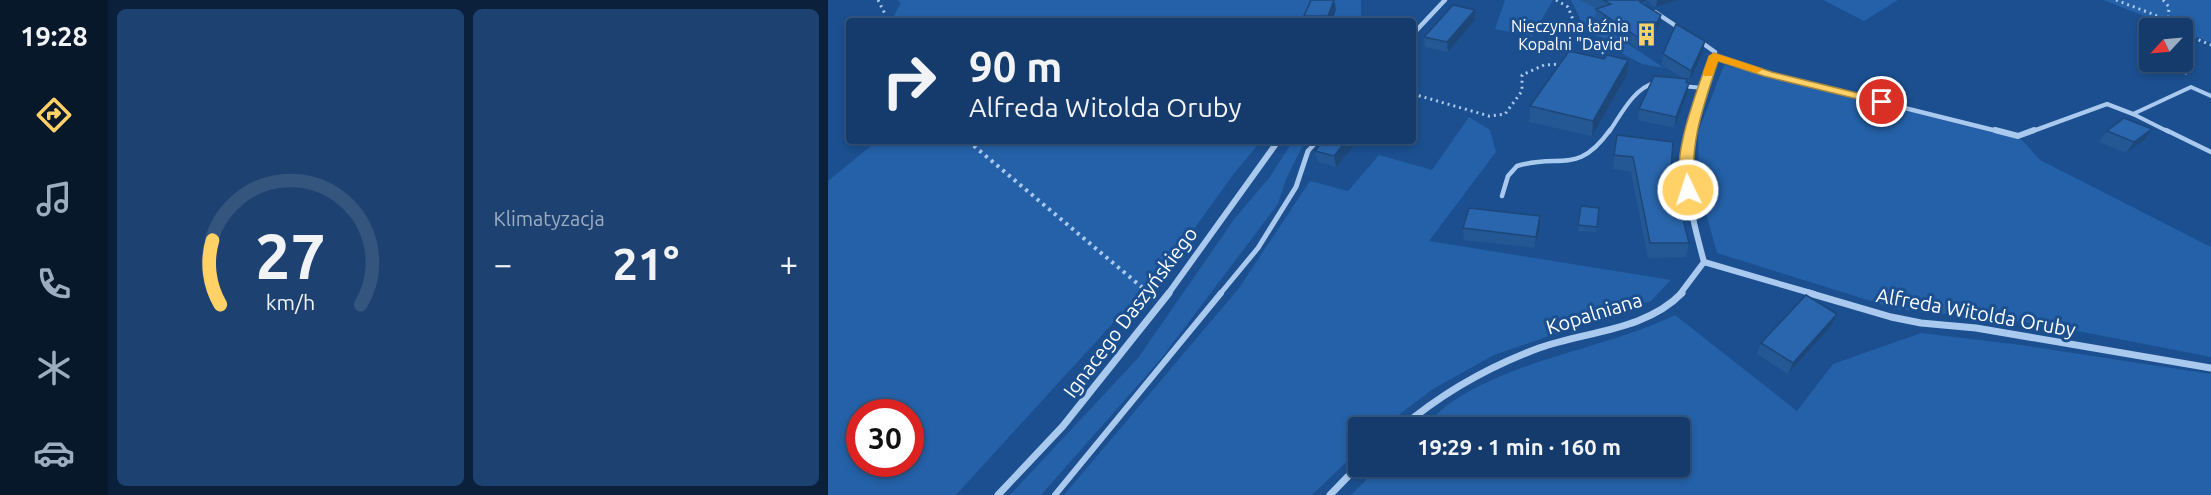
<!DOCTYPE html>
<html lang="pl">
<meta charset="utf-8">
<style>
:root{--surface:#143b6b;--page:#1d4271;--text:#f1f3f6;--muted:#9dadc1;--line:#33557e;--accent:#ffd166}
body{margin:0;font-family:Ubuntu,sans-serif;background:var(--page);color:var(--text);height:100vh;display:flex;flex-direction:column;font-size:22px;white-space:nowrap}
*{box-sizing:border-box;margin:0}
p{font-size:20px;color:var(--muted)}
.icon{flex:none;width:33px;height:33px;fill:none;stroke:currentColor;stroke-width:2;stroke-linecap:round;stroke-linejoin:round}
.map{position:relative;flex:1;overflow:hidden}
.panel{display:flex;flex-direction:column;gap:9px;padding:9px;background:#0b203b;width:720px}
.panel>*{flex:none}
.hud{position:absolute;left:18px;top:18px;width:570px;height:126px;border-radius:6px;box-shadow:0 3px 9px #0003,0 0 0 2px var(--line);background:#143b6b;color:var(--text);overflow:hidden}
.needle{width:39px;rotate:244deg}
.fabs{position:absolute;left:1311px;top:18px;display:grid;gap:12px}
.fabs a{display:grid;place-items:center;width:54px;height:54px;border-radius:6px;background:var(--surface);box-shadow:0 3px 9px #0003,0 0 0 2px var(--line);font-size:30px}
.speed{position:absolute;left:18px;top:399px;display:flex;gap:12px;font-size:30px;font-weight:700;text-align:center}
.speed>*{display:grid;place-content:center;width:78px;height:78px;border-radius:50%;background:var(--surface);box-shadow:0 3px 9px #0003,0 0 0 2px var(--line);line-height:1}
.speed .limit{border:9px solid #d22;background:#fff;color:#111}
.pin{position:absolute;display:grid;place-items:center;width:51px;height:51px;color:#fff;margin:-26px;border:3px solid #fff;border-radius:50%;box-shadow:0 2px 6px #0007}
.me{position:absolute;width:66px;margin:-33px;rotate:356deg;stroke-linejoin:round;filter:drop-shadow(0 0 4px #0008)}
.turn{display:flex;align-items:center;gap:21px;height:126px;padding:0 24px;font-size:27px}
.turn .icon{width:78px;height:78px;stroke-width:2.5}
.turn b{display:block;font-size:42px;line-height:51px}
.big{font-size:45px;font-weight:700;line-height:1.1}
.panel .widget{flex:1;display:flex;flex-direction:column;justify-content:center;gap:9px;min-width:0;padding:0 21px;border-radius:9px;background:var(--page)}
.panel .dial{align-items:center;gap:0}
.dial svg{height:156px;overflow:visible;fill:none;stroke:var(--line);stroke-width:7;stroke-linecap:round;text-anchor:middle}
.dial text{fill:var(--text);stroke:none}
.heat{display:flex;justify-content:space-between;align-items:center;font-size:33px;direction:ltr}
.panel .tiles{flex:1;display:grid;gap:9px;grid-template-columns:repeat(2,1fr)}
.trip{position:absolute;left:520px;top:417px;width:342px;height:60px;border-radius:6px;background:var(--surface);box-shadow:0 3px 9px #0003,0 0 0 2px var(--line);font-weight:700;line-height:60px;text-align:center}
main{display:flex;flex:1;min-height:0}
.tabs{display:flex;flex-direction:column;width:108px;justify-content:space-around;align-items:center;background:#08182b;color:var(--muted)}
.tabs .icon{width:42px;height:42px}
.tabs .on{color:var(--accent)}
.tabs b{font-size:27px;color:var(--text)}
.map>svg:first-child{display:block}
.green{fill:#2461a8;fill-rule:evenodd}
.lines{fill:none;stroke-linecap:round;stroke-linejoin:round}
.path-far2{stroke:#a9c9ee;stroke-width:3;stroke-dasharray:2 4;stroke-linecap:butt}
.path-far1{stroke:#a9c9ee;stroke-width:4;stroke-dasharray:3 4.5;stroke-linecap:butt}
.path{stroke:#a9c9ee;stroke-width:4.5;stroke-dasharray:4 5;stroke-linecap:butt}
.service-far1{stroke:#a9c9ee;stroke-width:4}
.service{stroke:#a9c9ee;stroke-width:4.5}
.pedestrian-far1{stroke:#a9c9ee;stroke-width:5}
.pedestrian{stroke:#a9c9ee;stroke-width:6}
.minor-far2{stroke:#a9c9ee;stroke-width:4.5}
.minor-far1{stroke:#a9c9ee;stroke-width:6}
.minor{stroke:#a9c9ee;stroke-width:7}
.wall{fill:#245895}
.shaded-wall{fill:#1d4779}
.building{fill:#2a66ad;stroke:#1d4779;stroke-width:1.5}
.route{fill:#ffd166;stroke:#a68842;stroke-width:1.5}
.slow{fill:#f59e0b}
.labels{text-anchor:middle;dominant-baseline:central;stroke-width:6;stroke-linejoin:round;paint-order:stroke}
.far-poi-label{font-size:16px;fill:#fff;stroke:#1b4f8f;text-anchor:end}
.street-label{font-size:20px;fill:#fff;stroke:#1b4f8f}
</style>
<main>
<nav class="tabs">
<b>19:28</b>
<svg class="icon on" aria-label="directions" viewBox="0 0 24 24"><path d="M12 3l9 9-9 9-9-9zM9 14v-3h6M13 9l2 2-2 2"/></svg>
<svg class="icon" aria-label="music" viewBox="0 0 24 24"><path d="M9 18V5l10-2v13"/><circle cx="6" cy="18" r="3"/><circle cx="16" cy="16" r="3"/></svg>
<svg class="icon" aria-label="phone" viewBox="0 0 24 24"><path d="M5 4h4l2 5-3 2q2 4 5 5l2-3 5 2v4C11 20 4 13 5 4z"/></svg>
<svg class="icon" aria-label="climate" viewBox="0 0 24 24"><path d="M12 3v18M4 7l16 10M4 17L20 7"/></svg>
<svg class="icon" aria-label="car" viewBox="0 0 24 24"><path d="M5 17H2v-5l4-1 3-4h7l3 4 3 1v5h-3M9 17h6M6 11h13"/><circle cx="7" cy="17" r="2"/><circle cx="17" cy="17" r="2"/></svg>
</nav>
<section class="panel">
<div class="tiles">
<div class="widget dial"><svg viewBox="0 0 100 80">
<path d="M14 69A42 42 0 1 1 86 69"/>
<path d="M14 69A42 42 0 0 1 10 36" stroke="#ffd166"/>
<text x="50" y="56" font-size="32" font-weight="700">27</text>
<text x="50" y="72" font-size="11">km/h</text>
</svg></div>
<div class="widget"><p>Klimatyzacja</p>
<div class="heat"><a>−</a><b class="big">21°</b><a>+</a></div>
</div>
</div>
</section>
<div class="map">
<svg width="1383" height="495" viewBox="0 0 1383 495">
<rect width="100%" height="100%" fill="#1b4f8f"/>
<g class="green">
<polygon points="69,0 533,0 533,21 63,21 73,3"/>
<polygon points="677,0 725,0 704,37 667,29"/>
<polygon points="743,0 756,0 777,13 763,19 836,68 814,64 795,54 779,39 759,33"/>
<polygon points="995,0 1070,0 1036,21"/>
<polygon points="1275,0 1383,0 1383,43 1355,31 1354,28 1347,28"/>
<polygon points="896,65 1194,140 1212,160 1383,247 1383,357 1214,324 1068,309 889,253 871,188 870,132"/>
<polygon points="641,117 662,130 668,152 601,241 843,280 823,301 666,355 605,389 555,427 531,428 531,450 484,495 236,495 411,288 482,181 520,191 551,155 604,170"/>
<path d="M49,141H433L404,176L349,253L128,495H0V181ZM32,412H82V464H32Z"/>
<polygon points="465,141 477,141 458,179 450,204 332,360 213,495 182,495 310,358 407,218 441,178"/>
<path d="M847,315L969,411L1005,364L1093,333L1193,345L1383,374V495H523L551,467L852,466V428L594,427C604,419 614,408 625,401C693,357 776,349 847,315Z"/>
</g>
<g class="lines">
<g class="path-far2">
<polyline points="50,0 57,14 56,21"/>
<polyline points="728,0 740,7 749,30 780,57"/>
<polyline points="1288,0 1340,20"/>
<polyline points="1335,0 1341,7 1340,20 1344,28"/>
<polyline points="1354,33 1383,45"/>
<polyline points="1354,61 1360,78"/>
<polyline points="585,94 661,116 677,114 694,91 694,75 716,65 734,64"/>
</g>
<polyline class="path-far1" points="140,141 322,294"/>
<polyline class="path" points="320,293 323,295"/>
<g class="service-far1">
<polyline points="854,86 875,88"/>
<polyline points="1305,114 1341,132"/>
<polyline points="1305,114 1363,87 1383,96"/>
<path d="M781,132C794,113 805,89 828,82"/>
</g>
<g class="service">
<polyline points="1338,130 1383,152"/>
<polyline points="480,151 489,141"/>
<path d="M674,196L680,176L689,166C733,153 749,176 782,130"/>
</g>
<polyline class="pedestrian-far1" points="392,294 430,248 468,187 480,151"/>
<polyline class="pedestrian" points="227,495 393,293"/>
<g class="minor-far2">
<polyline points="827,12 854,30"/>
<polyline points="585,34 617,0"/>
<polyline points="886,56 940,74 1173,132"/>
<polyline points="863,132 887,52 870,40"/>
<polyline points="1202,132 1279,104 1305,114"/>
</g>
<g class="minor-far1">
<polyline points="1167,130 1190,136 1206,130"/>
<polyline points="876,262 986,294"/>
<polyline points="340,294 450,141"/>
<path d="M852,294L876,262C864,217 852,177 863,130"/>
</g>
<g class="minor">
<polyline points="981,293 1063,317 1093,323 1148,328 1383,368"/>
<path d="M573,428C614,393 660,367 711,348C758,331 817,331 854,293"/>
<polyline points="170,495 235,426 341,293"/>
<polyline points="502,495 531,465"/>
</g>
</g>
<g class="wall">
<polygon points="506,0 508,10 504,21 477,21 476,16"/>
<polygon points="751,0 850,0 828,7 818,0 818,5 832,25 827,34 823,32 813,50 767,20 768,9 770,9"/>
<polygon points="647,10 647,20 620,52 597,47 596,37"/>
<polygon points="875,52 861,82 859,81 859,94 846,128 810,120 811,109 856,79 834,65 835,54"/>
<polygon points="776,59 799,75 764,136 701,122 702,106"/>
<polygon points="1279,131 1316,140 1298,153 1271,142"/>
<polygon points="789,135 843,171 861,243 858,257 820,258 803,172 785,169"/>
<polygon points="530,141 508,167 490,162 487,151"/>
<polygon points="753,206 771,208 768,232 750,231"/>
<polygon points="635,228 712,228 707,248 636,240"/>
<polygon points="1004,325 960,374 929,354 933,343"/>
</g>
<g class="shaded-wall">
<polygon points="506,0 508,10 504,21 501,21 500,16"/>
<polygon points="829,0 850,0 828,7"/>
<polygon points="647,10 647,20 620,52 619,42"/>
<polygon points="833,15 832,25 827,34 828,24"/>
<polygon points="824,22 823,32 813,50 814,40"/>
<polygon points="877,41 875,52 861,82 863,71"/>
<polygon points="800,60 799,75 764,136 765,121"/>
<polygon points="861,83 859,94 846,128 848,117"/>
<polygon points="1324,129 1316,140 1298,153 1306,142"/>
<polygon points="518,141 530,141 508,167 506,156"/>
<polygon points="712,216 712,228 707,248 708,237"/>
<polygon points="1009,314 1004,325 960,374 965,363"/>
</g>
<g class="building">
<polygon points="483,0 506,0 500,16 476,16"/>
<polygon points="775,0 818,0 812,2 833,15 828,24 824,22 814,40 768,9 783,4"/>
<polygon points="625,5 647,10 619,42 596,37"/>
<polygon points="848,24 877,41 863,71 835,54"/>
<polygon points="741,51 776,59 779,55 800,60 765,121 702,106"/>
<polygon points="826,76 860,79 858,82 861,83 848,117 811,109"/>
<polygon points="1296,118 1324,129 1306,142 1279,131"/>
<polygon points="789,135 845,142 843,171 861,243 822,243 805,157 786,155"/>
<polygon points="495,141 518,141 506,156 487,151"/>
<polygon points="753,206 771,208 769,227 750,225"/>
<polygon points="641,208 712,216 708,237 635,228"/>
<polygon points="978,295 1009,314 965,363 933,343"/>
</g>
<path class="route" d="M886,53L944,72L1058,100L1059,102L1054,105L936,76L890,61C875,108 862,140 866,190L864,193H855C840,161 870,89 881,56Z"/>
<polygon class="slow" points="886,53 932,68 934,70 929,73 890,61 884,76 876,76 875,73 881,56"/>
<defs>
<symbol id="building-bare" viewBox="-9 -9 18 18"><path d="M-4-6H4V6H1V3H-1V6H-4ZM-2.5-4.3h1.7v1.8h-1.7ZM.8-4.3h1.7v1.8H.8ZM-2.5-1h1.7V.8h-1.7ZM.8-1h1.7V.8H.8Z" fill="#ffd166" stroke="#1b4f8f" stroke-width="2.5" paint-order="stroke"/></symbol>
</defs>
<g fill-rule="evenodd">
<use href="#building-bare" x="802" y="18" width="33" height="33"/>
</g>
<g class="labels">
<g class="far-poi-label">
<text x="801" y="26">Nieczynna łaźnia<tspan x="801" dy="18">Kopalni "David"</tspan></text>
</g>
<g class="street-label">
<text transform="translate(302 312) rotate(-53)">Ignacego Daszyńskiego</text>
<text transform="translate(1148 312) rotate(10)">Alfreda Witolda Oruby</text>
<text transform="translate(766 313) rotate(-17)">Kopalniana</text>
</g>
</g>
</svg>
<div class="fabs">
<a><svg class="needle" viewBox="-14 -14 28 28"><path d="M0-13l5 13h-10z" fill="#e53935"/><path d="M0 13l5-13h-10z" fill="#9dadc1"/></svg></a>
</div>
<div class="speed"><div class="limit">30</div></div>
<div class="pin" style="left:1054px;top:102px;background:#d93025"><svg class="icon" aria-label="arrive" viewBox="0 0 24 24"><path d="M6 21V4h12l-3 4 3 4H6"/></svg></div>
<svg class="me" style="left:860px;top:190px" viewBox="-20 -20 40 40"><circle r="17" fill="#ffd166" stroke="#fff" stroke-width="3"/><path d="M0-11L8 9 0 5-8 9z" fill="#fff"/></svg>
<div class="trip">19:29 · 1 min · 160 m</div>
<div class="hud">
<div class="turn"><svg class="icon" aria-label="right" viewBox="0 0 24 24"><path d="M7 20v-9h11M14 6l5 5-5 5"/></svg><div><b>90 m</b>Alfreda Witolda Oruby</div></div>
</div>
</div>
</main>
